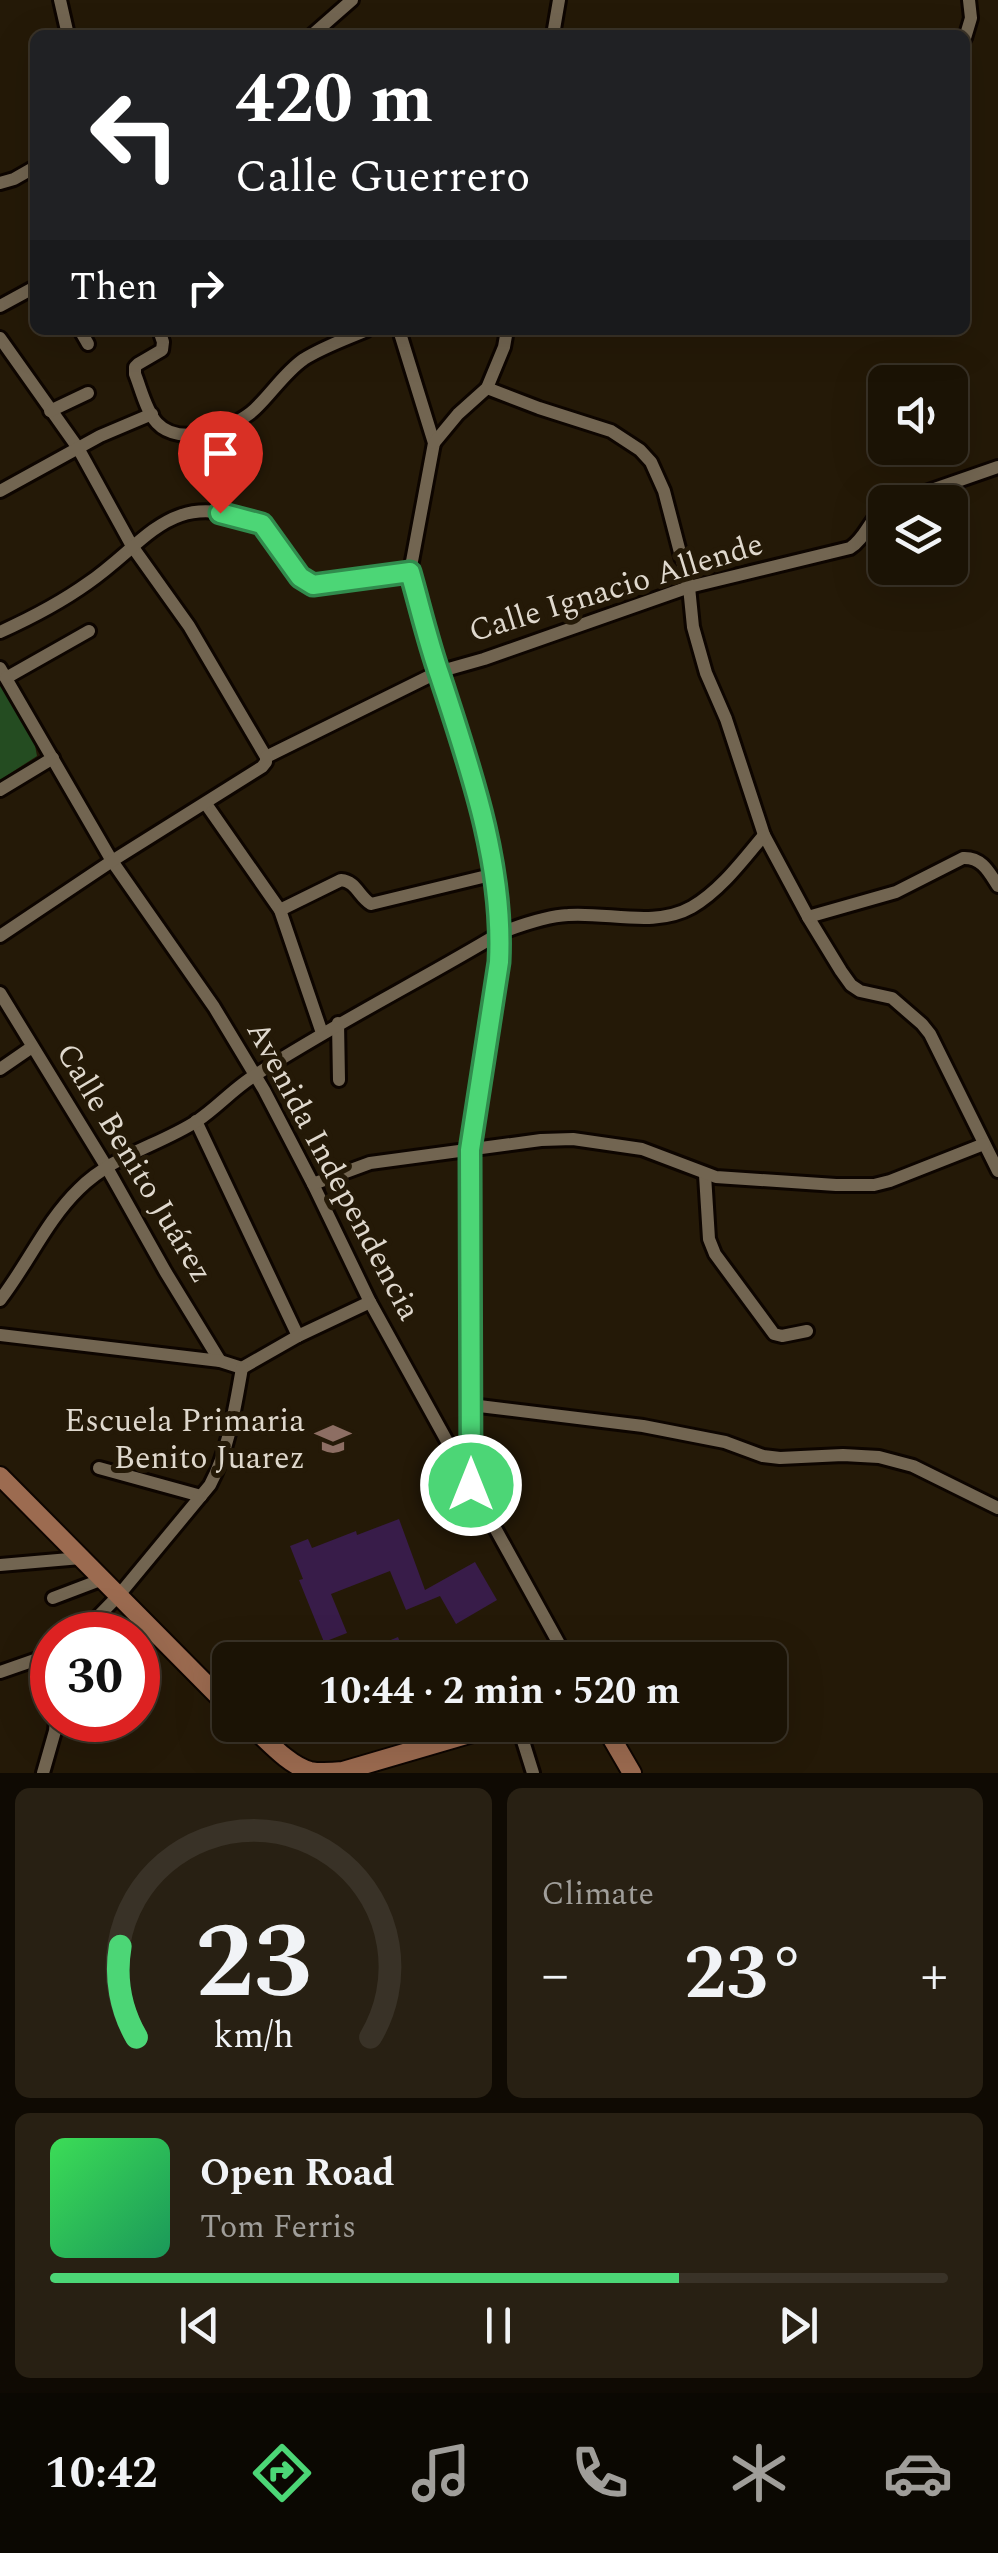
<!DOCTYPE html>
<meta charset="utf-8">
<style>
:root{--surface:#1b1305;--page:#282013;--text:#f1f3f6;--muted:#a09e9a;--line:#393227;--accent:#4cd676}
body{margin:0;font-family:Spectral,serif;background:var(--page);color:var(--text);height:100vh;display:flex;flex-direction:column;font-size:38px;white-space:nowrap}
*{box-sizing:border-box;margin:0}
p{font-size:32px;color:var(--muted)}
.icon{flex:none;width:55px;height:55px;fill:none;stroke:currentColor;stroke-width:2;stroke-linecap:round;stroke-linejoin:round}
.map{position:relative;height:1773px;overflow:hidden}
.side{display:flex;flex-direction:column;gap:15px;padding:15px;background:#0f0a03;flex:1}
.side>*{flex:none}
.banner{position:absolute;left:30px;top:30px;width:940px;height:305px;border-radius:15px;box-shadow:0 10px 40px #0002,0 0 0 2px var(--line);background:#202124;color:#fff;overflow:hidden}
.tools{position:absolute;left:868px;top:365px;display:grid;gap:20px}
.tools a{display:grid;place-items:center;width:100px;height:100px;border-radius:15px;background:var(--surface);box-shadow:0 10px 40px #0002,0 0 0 2px var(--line);font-size:50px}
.speed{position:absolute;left:30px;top:1612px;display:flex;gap:20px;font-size:50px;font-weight:700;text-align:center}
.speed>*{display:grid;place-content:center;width:130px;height:130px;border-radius:50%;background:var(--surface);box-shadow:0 10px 40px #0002,0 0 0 2px var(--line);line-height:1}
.speed .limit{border:15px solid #d22;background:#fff;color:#111}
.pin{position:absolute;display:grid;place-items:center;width:85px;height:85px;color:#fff;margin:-102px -42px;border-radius:50% 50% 50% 0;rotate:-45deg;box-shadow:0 0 10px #0007}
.pin .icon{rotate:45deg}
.me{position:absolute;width:110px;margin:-55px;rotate:0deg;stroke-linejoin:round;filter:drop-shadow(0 0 8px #0008)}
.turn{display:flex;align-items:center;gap:35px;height:210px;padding:0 40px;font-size:45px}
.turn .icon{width:130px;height:130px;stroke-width:2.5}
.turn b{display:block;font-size:70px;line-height:85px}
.then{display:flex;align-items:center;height:95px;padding:0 40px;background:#0003;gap:20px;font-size:38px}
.big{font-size:75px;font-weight:700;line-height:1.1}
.side .widget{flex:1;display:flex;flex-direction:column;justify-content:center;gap:15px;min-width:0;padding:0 35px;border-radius:15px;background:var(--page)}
.side .dial{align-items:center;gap:0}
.dial svg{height:260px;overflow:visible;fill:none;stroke:var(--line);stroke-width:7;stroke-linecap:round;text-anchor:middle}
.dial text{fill:var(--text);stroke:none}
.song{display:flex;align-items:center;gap:30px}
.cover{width:120px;height:120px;border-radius:15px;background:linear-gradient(135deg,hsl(130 70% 55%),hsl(150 70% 35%))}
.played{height:10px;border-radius:5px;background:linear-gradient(90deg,var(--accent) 70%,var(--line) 70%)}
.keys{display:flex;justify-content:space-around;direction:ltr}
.heat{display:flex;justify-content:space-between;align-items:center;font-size:55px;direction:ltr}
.side .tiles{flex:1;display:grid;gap:15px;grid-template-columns:1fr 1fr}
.widget:last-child{grid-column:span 2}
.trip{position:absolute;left:212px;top:1642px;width:575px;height:100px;border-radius:15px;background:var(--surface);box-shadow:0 10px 40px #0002,0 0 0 2px var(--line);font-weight:700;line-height:100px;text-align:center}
.dock{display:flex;height:160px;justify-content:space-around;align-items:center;background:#0b0802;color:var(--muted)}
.dock .icon{width:70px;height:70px}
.dock .current{color:var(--accent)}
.dock b{font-size:45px;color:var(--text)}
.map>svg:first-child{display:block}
.green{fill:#244c21}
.building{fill:#381c49}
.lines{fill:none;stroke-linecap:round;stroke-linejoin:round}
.minor-casing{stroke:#0d0500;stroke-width:18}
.secondary-casing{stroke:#0d0500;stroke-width:22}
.minor{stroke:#726551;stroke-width:12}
.secondary{stroke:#9c6b50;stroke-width:18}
.route-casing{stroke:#318b4d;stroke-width:25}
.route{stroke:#4cd676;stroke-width:18}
.labels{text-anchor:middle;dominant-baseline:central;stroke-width:10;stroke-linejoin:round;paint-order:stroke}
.street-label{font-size:32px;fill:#dfd8cd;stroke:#241907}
.poi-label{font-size:32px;fill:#dfd8cd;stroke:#241907;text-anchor:end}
</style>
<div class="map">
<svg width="998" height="1773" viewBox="0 0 998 1773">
<rect width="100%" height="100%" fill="#241907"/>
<polygon class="green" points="0,677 32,729 37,756 0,780"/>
<g class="building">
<polygon points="399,1519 425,1590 475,1562 497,1600 456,1624 440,1596 406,1610 390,1571 331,1594 347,1633 324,1642 299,1580 303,1579 290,1546 308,1539 312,1548 356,1531 357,1535"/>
<polygon points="398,1637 407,1660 379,1660 374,1647"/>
</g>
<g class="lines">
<defs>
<g id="minor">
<polyline points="60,0 68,35"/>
<polyline points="312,35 352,0"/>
<polyline points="553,35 559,0"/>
<polyline points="965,38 971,18 969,0"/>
<polyline points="0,183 14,179 35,167"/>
<polyline points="0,306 35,287"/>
<polyline points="80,330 88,344"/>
<path d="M159,330L163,342L162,350L138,364L135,367V374C141,389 146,411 157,423C180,448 235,428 255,409C272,393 285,372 304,359C323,347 346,339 367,330"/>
<polyline points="399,330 434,443 410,572 479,806 495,874 500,933 499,962 470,1149 471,1485"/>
<polyline points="0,338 78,448 132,546 189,626 266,757"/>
<polyline points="487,388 539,408 611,431 640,450 651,462 664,491 689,587 693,627 706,673 726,719 764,835 808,917 841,971 851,985 860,991 892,998 922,1024 930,1034 998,1171"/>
<polyline points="50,411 88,393"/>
<polyline points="434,443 458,414 487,388 504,347 507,330"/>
<polyline points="0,491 100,436 152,414"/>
<polyline points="897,502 998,467"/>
<path d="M0,632C31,618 60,603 88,583C149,541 170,487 257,523C283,534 287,573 313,585L410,572"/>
<polyline points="0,668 112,861 214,1007 264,1090 313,1184 370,1302 568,1660"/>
<polyline points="6,678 89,631"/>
<polyline points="0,790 53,758"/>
<polyline points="206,804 280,910 322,1033"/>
<path d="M280,910L341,880C356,881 359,897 371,904L495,874"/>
<path d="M808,917L896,892L963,858C982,857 989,872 998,886"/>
<path d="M0,936L112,861L262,767L266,762V757L438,672L484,659L689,587L850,548C866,538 869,519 885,508"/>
<polyline points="0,993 106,1166 165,1271 220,1361"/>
<polyline points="338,1023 339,1080"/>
<polyline points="0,1069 32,1047"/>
<polyline points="196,1121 298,1336"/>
<polyline points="705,1175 709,1239 715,1254 774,1334 782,1336 807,1331"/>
<polyline points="313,1184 370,1163 541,1140 573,1139 642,1149 716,1177 836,1185 874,1185 890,1181 984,1144"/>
<path d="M0,1300C28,1264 46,1221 79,1189C113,1155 158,1146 197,1121C218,1107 235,1087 257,1074C336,1023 420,981 500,933C521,925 546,916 568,915C609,912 655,928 692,907C721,890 743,860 764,835"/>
<polyline points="0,1335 220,1361 242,1368"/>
<polyline points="242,1368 298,1336 370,1302"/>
<polyline points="471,1405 643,1426 725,1442 763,1456 780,1458 843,1455 879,1457 913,1466 998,1508"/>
<polyline points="99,1468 201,1496"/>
<polyline points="0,1565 81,1558"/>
<polyline points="53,1598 103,1579"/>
<path d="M80,1635L119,1595L210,1485C229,1449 235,1407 242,1368"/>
<polyline points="0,1672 52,1654"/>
<polyline points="518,1725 533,1773"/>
<polyline points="43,1773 55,1731 56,1720"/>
</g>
<g id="secondary">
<polyline points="0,1476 230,1708"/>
<path d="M250,1725C267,1740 288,1765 310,1771C320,1773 333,1772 343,1771L500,1725"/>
<polyline points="604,1725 632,1773"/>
</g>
</defs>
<use href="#minor" class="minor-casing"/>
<use href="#secondary" class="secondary-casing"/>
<use href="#minor" class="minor"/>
<use href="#secondary" class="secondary"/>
</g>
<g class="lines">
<defs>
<path id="route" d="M220,513L262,524L300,577L313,585L410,572C420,607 428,642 440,676C470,768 504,864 499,962L470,1150L471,1485"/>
</defs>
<use href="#route" class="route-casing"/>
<use href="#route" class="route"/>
</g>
<defs>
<symbol id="school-bare" viewBox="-9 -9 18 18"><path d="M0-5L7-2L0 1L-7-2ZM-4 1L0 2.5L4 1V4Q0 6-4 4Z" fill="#8d6e63" stroke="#241907" stroke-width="2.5" paint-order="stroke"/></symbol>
</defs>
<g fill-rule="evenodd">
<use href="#school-bare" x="308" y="1414" width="50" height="50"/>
</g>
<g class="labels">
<g class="street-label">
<text transform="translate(616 588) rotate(-17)">Calle Ignacio Allende</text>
<text transform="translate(134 1163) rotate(59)">Calle Benito Juárez</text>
<text transform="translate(333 1171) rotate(62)">Avenida Independencia</text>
</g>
<g class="poi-label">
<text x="305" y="1421">Escuela Primaria<tspan x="305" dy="37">Benito Juarez</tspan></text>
</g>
</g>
</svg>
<div class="tools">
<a><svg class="icon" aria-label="sound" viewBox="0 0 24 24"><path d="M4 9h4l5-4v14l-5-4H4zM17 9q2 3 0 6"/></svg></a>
<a><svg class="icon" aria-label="layers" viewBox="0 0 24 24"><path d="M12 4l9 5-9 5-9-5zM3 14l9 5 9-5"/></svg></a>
</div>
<div class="speed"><div class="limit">30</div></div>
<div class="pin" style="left:220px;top:513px;background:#d93025"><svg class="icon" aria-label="arrive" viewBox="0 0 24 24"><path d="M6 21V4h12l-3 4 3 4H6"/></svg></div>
<svg class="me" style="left:471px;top:1485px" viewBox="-20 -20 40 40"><circle r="17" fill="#4cd676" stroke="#fff" stroke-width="3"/><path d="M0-11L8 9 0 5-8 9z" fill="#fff"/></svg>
<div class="trip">10:44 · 2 min · 520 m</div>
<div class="banner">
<div class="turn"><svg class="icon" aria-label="left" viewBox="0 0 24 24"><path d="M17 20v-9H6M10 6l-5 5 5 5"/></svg><div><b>420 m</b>Calle Guerrero</div></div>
<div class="then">Then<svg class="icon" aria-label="right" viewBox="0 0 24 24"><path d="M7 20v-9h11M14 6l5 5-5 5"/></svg></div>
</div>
</div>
<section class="side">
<div class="tiles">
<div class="widget dial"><svg viewBox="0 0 100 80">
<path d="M14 69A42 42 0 1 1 86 69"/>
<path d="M14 69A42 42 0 0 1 9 41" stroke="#4cd676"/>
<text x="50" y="56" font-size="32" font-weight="700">23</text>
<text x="50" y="72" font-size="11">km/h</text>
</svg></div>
<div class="widget"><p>Climate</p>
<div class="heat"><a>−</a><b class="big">23°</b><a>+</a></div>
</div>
<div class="widget">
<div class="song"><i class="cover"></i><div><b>Open Road</b><p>Tom Ferris</p></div></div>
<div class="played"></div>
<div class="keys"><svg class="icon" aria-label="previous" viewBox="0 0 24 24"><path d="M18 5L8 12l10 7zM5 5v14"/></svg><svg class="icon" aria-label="pause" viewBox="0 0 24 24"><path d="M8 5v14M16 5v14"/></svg><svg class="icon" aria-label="next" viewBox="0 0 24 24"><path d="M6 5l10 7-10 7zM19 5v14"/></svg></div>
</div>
</div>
</section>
<nav class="dock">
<b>10:42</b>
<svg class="icon current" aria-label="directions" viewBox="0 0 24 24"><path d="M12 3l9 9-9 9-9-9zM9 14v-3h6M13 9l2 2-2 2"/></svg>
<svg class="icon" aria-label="music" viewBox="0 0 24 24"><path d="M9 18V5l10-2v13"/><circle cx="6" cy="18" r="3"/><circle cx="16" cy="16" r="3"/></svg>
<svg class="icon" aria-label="phone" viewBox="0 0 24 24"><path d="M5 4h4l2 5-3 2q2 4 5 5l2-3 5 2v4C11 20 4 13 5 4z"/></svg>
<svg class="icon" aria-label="climate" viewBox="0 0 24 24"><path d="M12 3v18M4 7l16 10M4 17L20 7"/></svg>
<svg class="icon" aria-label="car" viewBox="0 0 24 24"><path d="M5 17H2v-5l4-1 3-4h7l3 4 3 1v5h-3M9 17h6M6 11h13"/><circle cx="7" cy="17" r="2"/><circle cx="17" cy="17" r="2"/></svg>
</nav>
